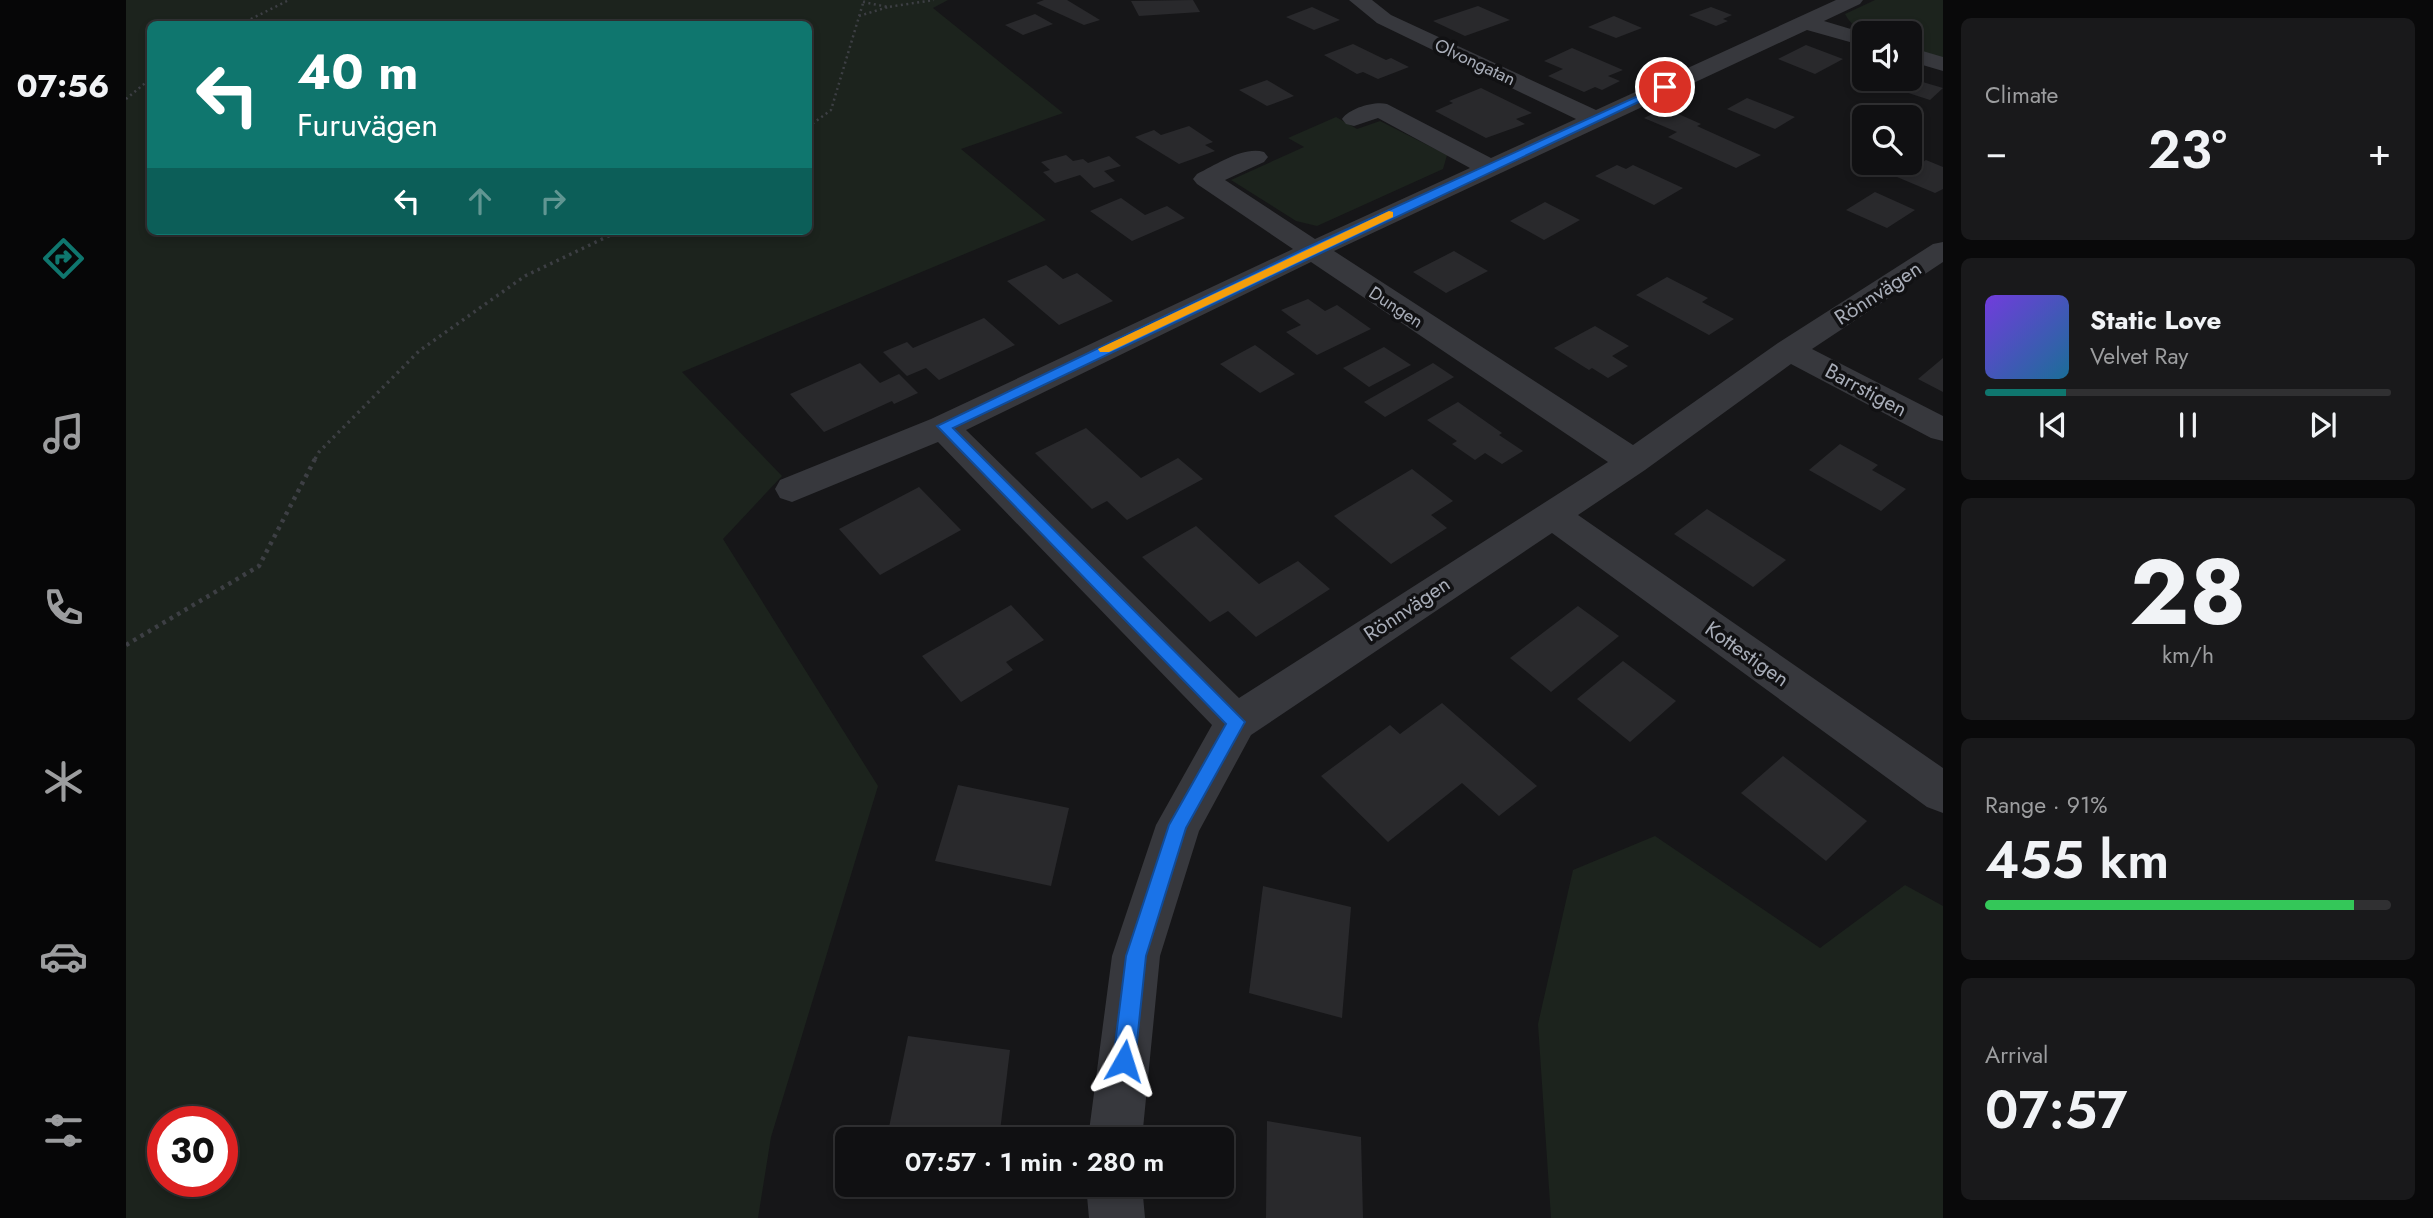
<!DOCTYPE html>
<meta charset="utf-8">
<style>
:root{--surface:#101012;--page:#19191b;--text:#f1f3f6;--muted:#9c9d9f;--line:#303032;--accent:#0f766e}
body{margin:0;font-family:Jost,sans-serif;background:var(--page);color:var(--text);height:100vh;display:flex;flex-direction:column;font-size:26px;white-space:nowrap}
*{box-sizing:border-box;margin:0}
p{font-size:23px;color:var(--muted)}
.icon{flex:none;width:38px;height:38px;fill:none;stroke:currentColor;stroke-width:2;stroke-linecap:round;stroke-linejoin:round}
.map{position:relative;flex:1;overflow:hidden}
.side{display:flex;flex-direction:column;gap:18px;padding:18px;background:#09090a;width:490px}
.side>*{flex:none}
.top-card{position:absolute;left:21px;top:21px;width:665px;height:214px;border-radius:10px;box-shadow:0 4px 10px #0003,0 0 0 2px var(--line);background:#0f766e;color:#fff;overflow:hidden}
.buttons{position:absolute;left:1726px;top:21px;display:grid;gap:14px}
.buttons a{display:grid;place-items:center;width:70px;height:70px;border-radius:10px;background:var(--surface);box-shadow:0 4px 10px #0003,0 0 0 2px var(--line);font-size:35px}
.speed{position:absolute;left:21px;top:1106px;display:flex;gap:14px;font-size:35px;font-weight:700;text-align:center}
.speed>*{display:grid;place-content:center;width:91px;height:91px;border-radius:50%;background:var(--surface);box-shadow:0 4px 10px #0003,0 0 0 2px var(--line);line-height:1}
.speed .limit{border:10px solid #d22;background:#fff;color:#111}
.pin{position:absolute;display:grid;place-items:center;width:60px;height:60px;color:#fff;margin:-30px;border:4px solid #fff;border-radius:50%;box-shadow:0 2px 7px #0007}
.me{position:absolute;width:77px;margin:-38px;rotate:6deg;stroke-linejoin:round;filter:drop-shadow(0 0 5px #0008)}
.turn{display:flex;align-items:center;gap:24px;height:147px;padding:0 35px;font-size:32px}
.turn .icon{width:91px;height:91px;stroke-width:2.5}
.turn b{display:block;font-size:49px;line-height:60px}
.lanes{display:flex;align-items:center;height:66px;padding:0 35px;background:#0003;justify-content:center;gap:35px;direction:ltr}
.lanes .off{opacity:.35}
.big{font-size:52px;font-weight:600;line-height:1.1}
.side .tile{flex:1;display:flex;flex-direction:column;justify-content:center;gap:10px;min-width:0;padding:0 24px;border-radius:10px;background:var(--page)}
.side .dial{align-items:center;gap:0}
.dial b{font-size:91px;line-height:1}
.song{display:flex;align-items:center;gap:21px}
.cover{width:84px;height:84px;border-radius:10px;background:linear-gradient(135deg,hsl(260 70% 55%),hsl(200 70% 35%))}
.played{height:7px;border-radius:4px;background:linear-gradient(90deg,var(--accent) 20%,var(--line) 20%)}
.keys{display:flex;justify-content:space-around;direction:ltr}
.heat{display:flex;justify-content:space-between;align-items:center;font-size:38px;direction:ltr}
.charge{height:10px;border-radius:5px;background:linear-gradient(90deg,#34c759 91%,var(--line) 0)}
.trip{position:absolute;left:709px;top:1127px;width:399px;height:70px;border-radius:10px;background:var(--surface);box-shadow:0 4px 10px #0003,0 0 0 2px var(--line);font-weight:600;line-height:70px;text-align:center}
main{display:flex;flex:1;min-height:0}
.tabs{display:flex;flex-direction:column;width:126px;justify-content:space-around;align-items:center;background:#060607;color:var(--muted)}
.tabs .icon{width:49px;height:49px}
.tabs .on{color:var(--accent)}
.tabs b{font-size:32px;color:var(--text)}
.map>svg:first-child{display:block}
.green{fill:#1c231d;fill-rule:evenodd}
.building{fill:#29292c}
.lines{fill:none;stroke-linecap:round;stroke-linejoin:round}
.path-far2{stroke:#3d3f44;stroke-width:2.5;stroke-dasharray:2 3.5;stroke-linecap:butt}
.path-far1{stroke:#3d3f44;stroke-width:3.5;stroke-dasharray:2.5 4.5;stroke-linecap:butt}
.path{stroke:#3d3f44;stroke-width:4.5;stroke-dasharray:3.5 5;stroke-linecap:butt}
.minor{fill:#37383d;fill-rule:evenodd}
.route{fill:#1a73e8;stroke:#114b97;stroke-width:2}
.slow{fill:#f59e0b}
.labels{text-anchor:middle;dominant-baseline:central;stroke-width:7;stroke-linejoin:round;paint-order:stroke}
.far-street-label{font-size:18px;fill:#a8adb8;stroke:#111113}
.street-label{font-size:21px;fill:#a8adb8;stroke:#111113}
</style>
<main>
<nav class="tabs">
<b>07:56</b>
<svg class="icon on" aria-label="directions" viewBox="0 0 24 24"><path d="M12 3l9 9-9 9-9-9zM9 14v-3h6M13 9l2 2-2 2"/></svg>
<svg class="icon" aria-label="music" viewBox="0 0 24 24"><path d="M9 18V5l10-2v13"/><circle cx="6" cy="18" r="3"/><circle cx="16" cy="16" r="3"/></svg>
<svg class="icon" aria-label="phone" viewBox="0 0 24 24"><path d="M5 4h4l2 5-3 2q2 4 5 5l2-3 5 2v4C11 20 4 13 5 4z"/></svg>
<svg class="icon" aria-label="climate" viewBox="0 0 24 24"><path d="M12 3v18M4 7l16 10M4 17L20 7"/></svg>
<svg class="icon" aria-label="car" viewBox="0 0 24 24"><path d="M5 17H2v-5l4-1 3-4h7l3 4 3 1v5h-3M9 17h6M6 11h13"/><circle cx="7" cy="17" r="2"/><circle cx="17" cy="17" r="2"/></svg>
<svg class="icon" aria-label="filters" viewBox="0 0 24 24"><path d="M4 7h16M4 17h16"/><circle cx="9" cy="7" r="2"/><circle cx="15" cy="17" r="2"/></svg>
</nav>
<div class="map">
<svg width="1817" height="1218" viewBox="0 0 1817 1218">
<rect width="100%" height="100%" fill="#161618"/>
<g class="green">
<path d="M0,0H822L807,8L937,113L835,149L920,220L556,372L656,476L597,539L752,786L645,1137L632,1218H0ZM682,24V231H24V24ZM37,1122H96V1181H37Z"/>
<path d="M1749,0H1817V58L1783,48V33C1760,33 1732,39 1719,14Z"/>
<polygon points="1210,117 1231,129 1254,121 1321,155 1317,169 1191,226 1170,221 1105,180 1178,147 1162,138"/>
<polygon points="1529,836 1694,948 1779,885 1817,906 1817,1218 1425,1218 1412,1024 1447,870"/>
</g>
<g class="building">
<polygon points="918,0 941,0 974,20 958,25 910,3"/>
<polygon points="1067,0 1074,12 1013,16 1005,1"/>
<polygon points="1352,6 1384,20 1339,36 1307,21"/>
<polygon points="1186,7 1214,20 1188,30 1160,17"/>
<polygon points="1585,7 1606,15 1597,19 1602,21 1590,26 1563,15"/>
<polygon points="909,14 927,24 897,35 879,25"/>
<polygon points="1488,16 1516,28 1490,38 1462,27"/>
<polygon points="1227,44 1260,60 1265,58 1283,67 1252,79 1237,72 1231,74 1198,55"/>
<polygon points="1680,45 1717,59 1689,74 1652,59"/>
<polygon points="1446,48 1497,70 1482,76 1494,81 1476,90 1469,87 1458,92 1422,76 1437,69 1418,61"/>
<polygon points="1783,78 1817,88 1804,100 1764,87 1773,79"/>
<polygon points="1141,80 1168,96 1141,106 1113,90"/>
<polygon points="1355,88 1406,113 1390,119 1399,124 1360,138 1309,111 1327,103 1323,101"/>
<polygon points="1621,98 1669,117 1649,129 1601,109"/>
<polygon points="1539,108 1575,124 1571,126 1635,155 1610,168 1542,137 1551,132 1518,118"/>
<polygon points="1063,126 1087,142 1079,145 1089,151 1053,164 1009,137 1028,130 1035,135"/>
<polygon points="940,155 947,161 957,159 962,163 983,156 995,166 978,171 989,181 968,188 954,175 929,183 917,172 924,170 915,162"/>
<polygon points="1800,160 1817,167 1817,189 1809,193 1771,177"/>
<polygon points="1491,165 1500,169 1507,165 1557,188 1528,205 1469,176"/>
<polygon points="1749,192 1789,210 1761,228 1720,210"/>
<polygon points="995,198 1019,215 1041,206 1059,218 1006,241 964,211"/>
<polygon points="1419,202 1454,220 1418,240 1384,221"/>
<polygon points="1328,251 1362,271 1320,293 1287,272"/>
<polygon points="920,265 937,279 951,273 987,301 933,325 881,281"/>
<polygon points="1541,277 1582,298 1576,302 1608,319 1583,335 1510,295"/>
<polygon points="1182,299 1199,311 1211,305 1245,329 1191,355 1160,332 1175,325 1155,310"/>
<polygon points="858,318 889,345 813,380 800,368 781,376 757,352 781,342 787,348"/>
<polygon points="1469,326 1503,346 1486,356 1502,366 1482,378 1466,368 1463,370 1428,348"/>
<polygon points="1129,345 1169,374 1134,393 1094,364"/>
<polygon points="1258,347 1285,365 1243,387 1217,368"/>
<polygon points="1817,358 1817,392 1792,379"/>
<polygon points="734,363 754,383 773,374 792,393 768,404 766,401 698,432 664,394"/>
<polygon points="1307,363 1328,377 1259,417 1238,402"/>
<polygon points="1332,402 1376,433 1373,435 1397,451 1376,464 1359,453 1349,460 1326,444 1331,441 1301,420"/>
<polygon points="960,428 1015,478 1052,458 1077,479 1001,520 981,501 966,509 909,453"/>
<polygon points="1714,444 1752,465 1746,470 1780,489 1755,511 1683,470"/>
<polygon points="1286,469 1327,501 1305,515 1321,528 1265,564 1208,516"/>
<polygon points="793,487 835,530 754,575 713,529"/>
<polygon points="1581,509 1660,560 1627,587 1548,534"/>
<polygon points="1070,526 1133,584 1172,561 1204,589 1130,637 1102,611 1084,622 1016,557"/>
<polygon points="885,605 918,640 880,662 887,670 835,702 796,656"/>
<polygon points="1452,606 1493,636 1425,692 1384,658"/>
<polygon points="1497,661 1550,701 1504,742 1451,699"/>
<polygon points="1316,703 1411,786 1373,816 1336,783 1262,842 1195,776 1264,725 1274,734"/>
<polygon points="1657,756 1741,821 1700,861 1615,793"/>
<polygon points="832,785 943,808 925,886 809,861"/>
<polygon points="1137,886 1225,907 1216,1018 1123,993"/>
<polygon points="782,1036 884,1050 873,1139 815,1139 762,1132"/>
<polygon points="1141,1121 1235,1137 1237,1218 1140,1218"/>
</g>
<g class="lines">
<g class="path-far2">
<polyline points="737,2 762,7 808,0"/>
<polyline points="733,16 762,7"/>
<polyline points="115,24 163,0"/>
<polyline points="0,99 24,79"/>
<polyline points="682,127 705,110 738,0"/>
</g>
<polyline class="path-far1" points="189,459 193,452 293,351 399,276 493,231"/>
<polyline class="path" points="0,645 133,566 190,457"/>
<g class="minor">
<path d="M1223,0H1246L1265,15L1470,110L1710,0H1737L1734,4L1698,21L1738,33V46L1681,30L1208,251L1507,445L1652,343L1807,244L1817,242V262L1686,349L1817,416V441L1805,438L1665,364L1519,470L1452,515L1817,768V813L1801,807L1426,533L1125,735L1073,831L1034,956L1016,1139H962L986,956L1030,825L1086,725L812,442L666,502L654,498L649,489L654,480L805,419L1167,249L1071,184L1067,179L1071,174C1090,165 1117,146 1138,152L1142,157L1138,162L1099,180L1189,239L1344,168L1252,118L1228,126L1220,124L1216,119C1224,108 1248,101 1261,104L1365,158L1450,119L1251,23ZM1185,262L1482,462L1113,698L840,430Z"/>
<polygon points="1783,47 1817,57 1817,71 1783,61"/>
<polygon points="960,1185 1016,1185 1019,1218 963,1218"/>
</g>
</g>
<polygon class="route" points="1536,85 1544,87 827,428 1119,722 1060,828 1020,956 1009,1061 1006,1068 998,1071 991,1068 987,1061 1000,956 1043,825 1100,724 811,426 1180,248"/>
<polygon class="slow" points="1263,211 1267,212 1267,217 983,352 974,352 972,349"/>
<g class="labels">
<g class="far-street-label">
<text transform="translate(1349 62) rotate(25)">Olvongatan</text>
<text transform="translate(1270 307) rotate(33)">Dungen</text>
</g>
<g class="street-label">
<text transform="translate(1752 293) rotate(-33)">Rönnvägen</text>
<text transform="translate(1740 390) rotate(28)">Barrstigen</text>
<text transform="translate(1281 609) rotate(-34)">Rönnvägen</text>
<text transform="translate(1621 654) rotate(35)">Kottestigen</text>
</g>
</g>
</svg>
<div class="buttons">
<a><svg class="icon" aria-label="sound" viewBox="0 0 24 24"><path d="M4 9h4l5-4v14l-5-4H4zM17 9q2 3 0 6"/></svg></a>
<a><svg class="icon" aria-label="search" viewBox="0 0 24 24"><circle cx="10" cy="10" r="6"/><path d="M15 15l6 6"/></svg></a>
</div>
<div class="speed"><div class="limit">30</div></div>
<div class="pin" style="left:1539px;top:87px;background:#d93025"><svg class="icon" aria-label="arrive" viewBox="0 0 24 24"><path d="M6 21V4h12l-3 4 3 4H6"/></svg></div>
<svg class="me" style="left:998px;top:1061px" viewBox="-20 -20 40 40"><path d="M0-17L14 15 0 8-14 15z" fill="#1a73e8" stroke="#fff" stroke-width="4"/></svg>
<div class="trip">07:57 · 1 min · 280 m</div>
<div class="top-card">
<div class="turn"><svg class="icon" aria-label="left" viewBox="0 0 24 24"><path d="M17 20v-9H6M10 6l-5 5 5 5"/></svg><div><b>40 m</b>Furuvägen</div></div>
<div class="lanes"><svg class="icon" aria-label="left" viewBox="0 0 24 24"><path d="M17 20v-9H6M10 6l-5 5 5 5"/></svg><svg class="icon off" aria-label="ahead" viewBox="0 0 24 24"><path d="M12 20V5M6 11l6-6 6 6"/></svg><svg class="icon off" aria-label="right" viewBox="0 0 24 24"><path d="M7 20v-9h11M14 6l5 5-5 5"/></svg></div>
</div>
</div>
<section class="side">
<div class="tile"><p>Climate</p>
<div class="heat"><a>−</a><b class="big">23°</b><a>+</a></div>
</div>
<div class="tile">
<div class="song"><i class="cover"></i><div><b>Static Love</b><p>Velvet Ray</p></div></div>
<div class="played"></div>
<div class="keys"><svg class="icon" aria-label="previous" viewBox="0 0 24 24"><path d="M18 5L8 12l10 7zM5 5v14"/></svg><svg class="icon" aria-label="pause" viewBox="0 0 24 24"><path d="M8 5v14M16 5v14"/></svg><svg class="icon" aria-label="next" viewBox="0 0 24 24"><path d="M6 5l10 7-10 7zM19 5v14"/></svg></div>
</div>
<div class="tile dial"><b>28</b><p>km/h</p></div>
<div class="tile"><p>Range · 91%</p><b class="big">455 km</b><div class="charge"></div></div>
<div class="tile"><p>Arrival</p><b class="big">07:57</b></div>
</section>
</main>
